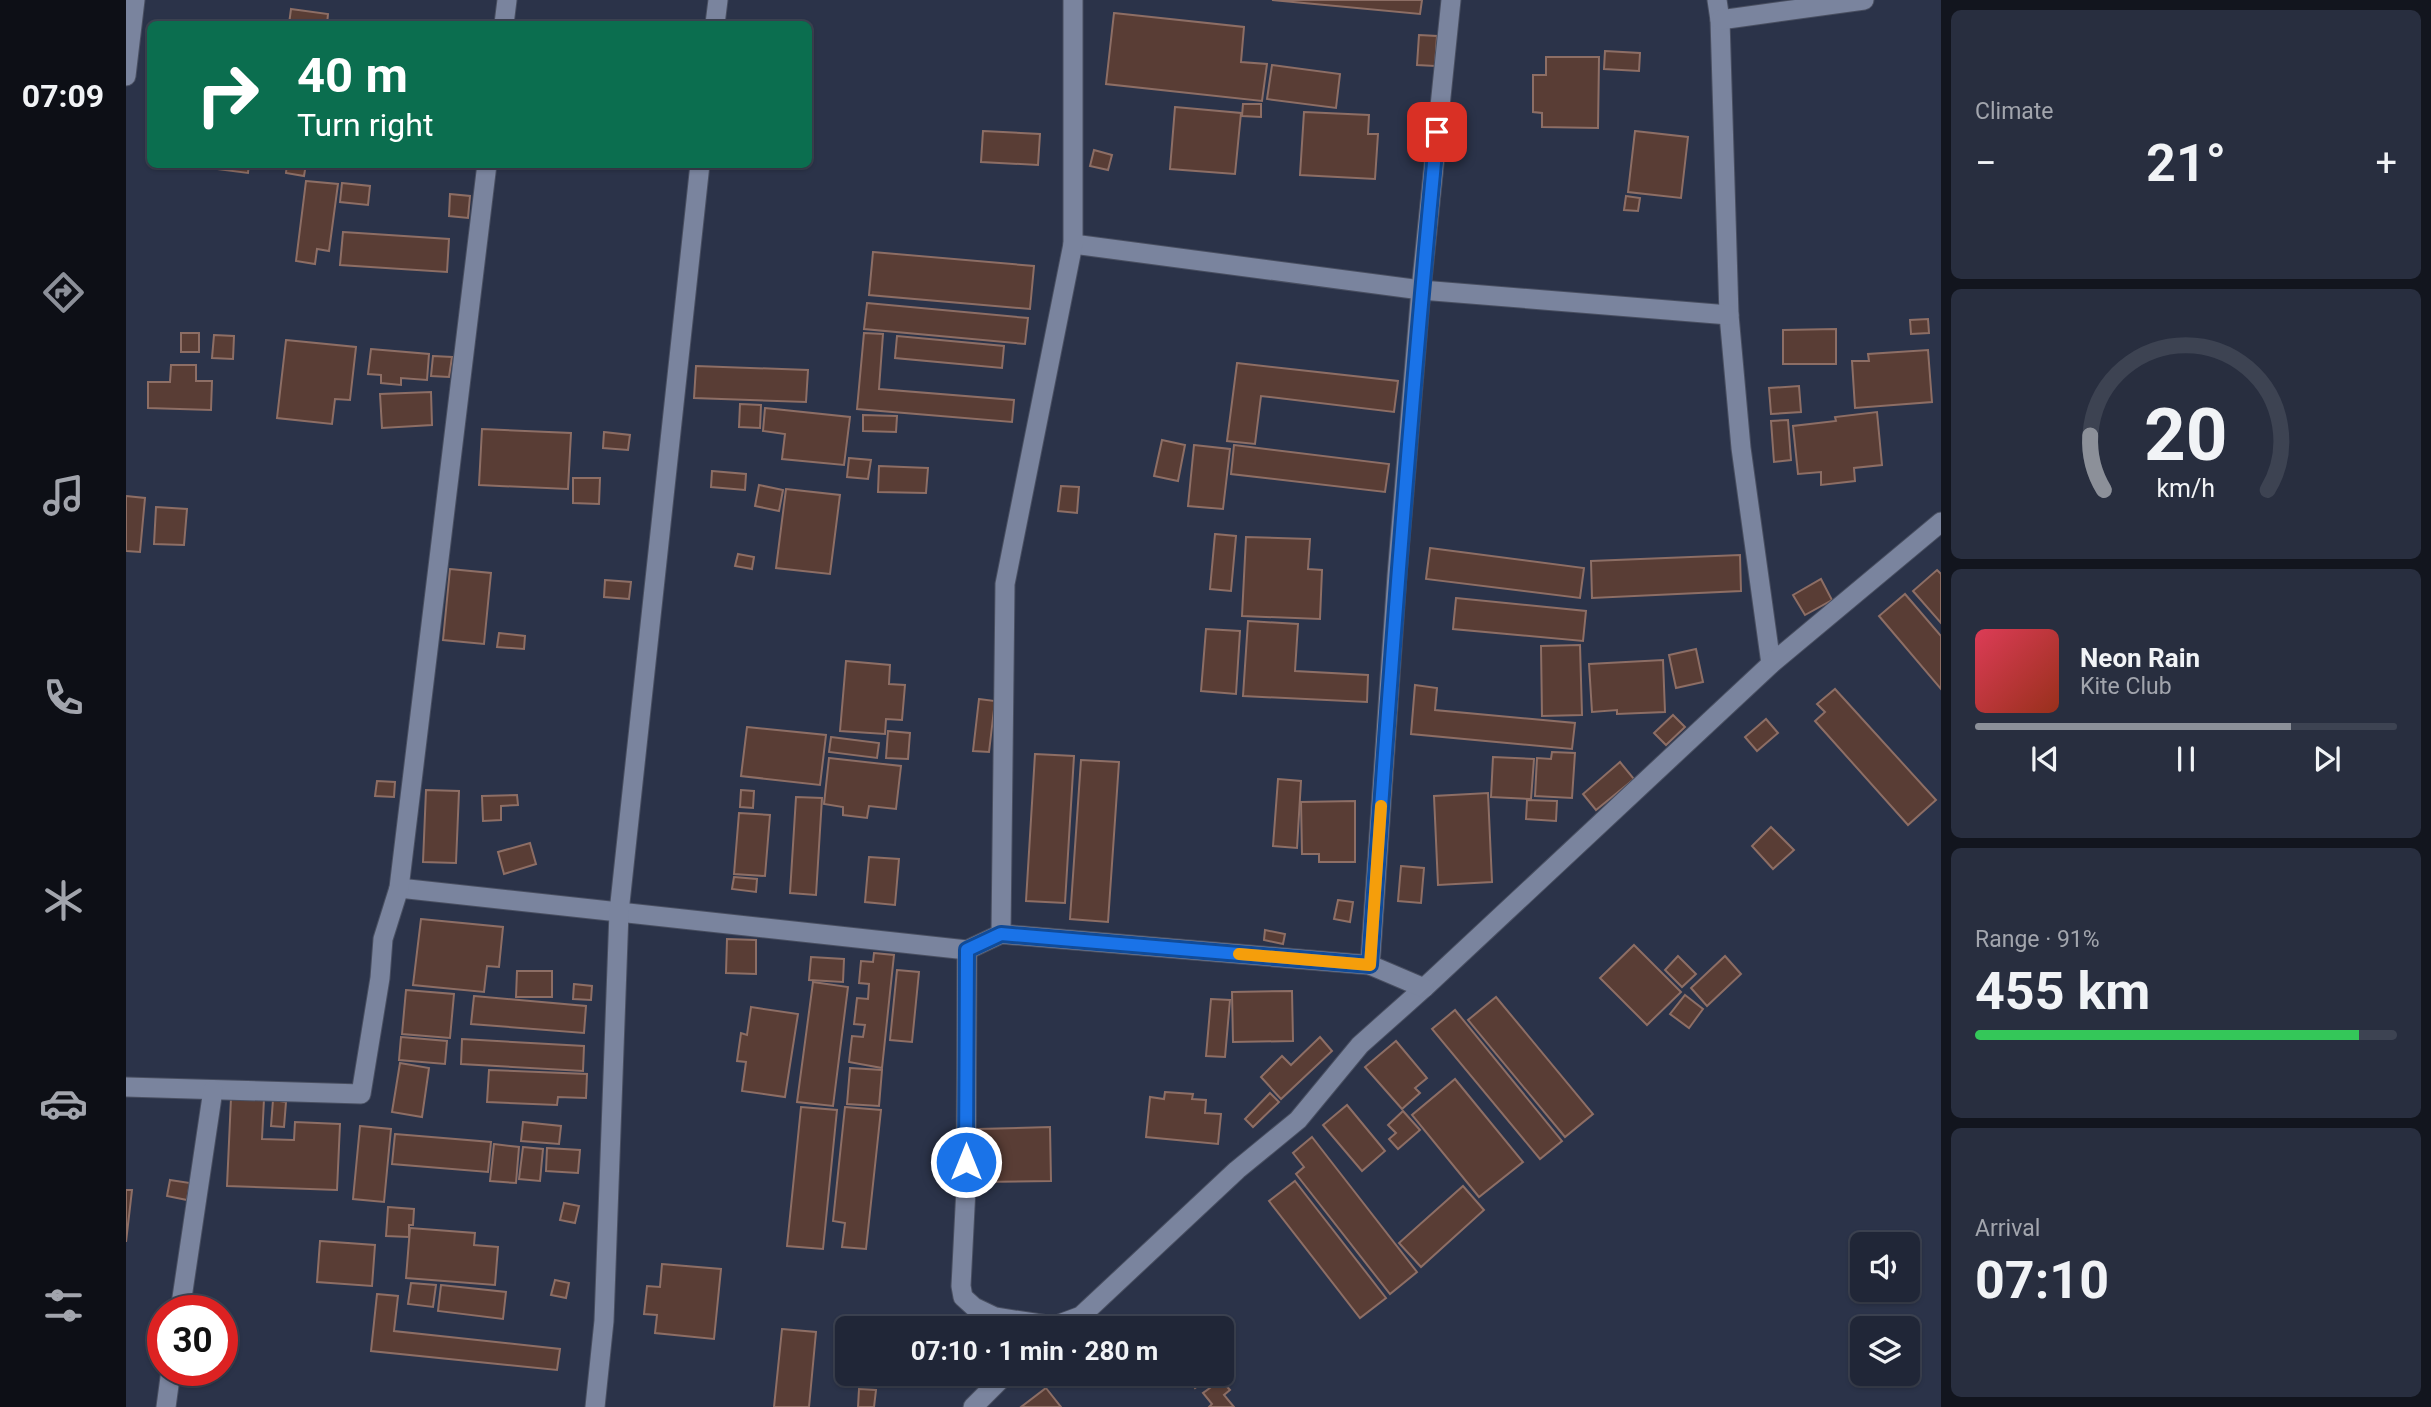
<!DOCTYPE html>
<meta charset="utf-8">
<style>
:root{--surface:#202637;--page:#282e3f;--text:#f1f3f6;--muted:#a2a5ad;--line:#3d4352;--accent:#8c9099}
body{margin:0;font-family:Roboto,sans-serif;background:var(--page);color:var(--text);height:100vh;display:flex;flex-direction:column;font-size:26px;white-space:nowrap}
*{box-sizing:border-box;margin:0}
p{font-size:23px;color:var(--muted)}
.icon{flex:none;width:38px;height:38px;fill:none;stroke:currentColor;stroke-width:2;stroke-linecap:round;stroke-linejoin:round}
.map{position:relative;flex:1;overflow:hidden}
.details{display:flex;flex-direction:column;gap:10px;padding:10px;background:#12151e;width:490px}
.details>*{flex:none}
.hud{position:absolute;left:21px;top:21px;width:665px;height:147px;border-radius:10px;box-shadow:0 2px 5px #0004,0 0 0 2px var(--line);background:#0b6e4f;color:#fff;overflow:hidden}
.buttons{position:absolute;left:1724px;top:1232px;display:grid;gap:14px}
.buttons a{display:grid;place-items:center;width:70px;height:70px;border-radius:10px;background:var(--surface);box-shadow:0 2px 5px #0004,0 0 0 2px var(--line);font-size:35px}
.speed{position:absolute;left:21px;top:1295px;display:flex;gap:14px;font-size:35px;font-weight:700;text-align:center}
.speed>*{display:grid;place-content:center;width:91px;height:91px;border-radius:50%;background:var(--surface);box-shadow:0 2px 5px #0004,0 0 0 2px var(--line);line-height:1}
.speed .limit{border:10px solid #d22;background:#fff;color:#111}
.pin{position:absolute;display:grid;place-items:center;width:60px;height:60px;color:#fff;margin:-30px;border-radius:14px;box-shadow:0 4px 10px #0006}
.me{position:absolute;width:77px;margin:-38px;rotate:0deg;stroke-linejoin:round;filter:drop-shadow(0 0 5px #0008)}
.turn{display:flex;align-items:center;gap:24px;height:147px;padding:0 35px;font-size:32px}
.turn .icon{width:91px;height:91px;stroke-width:2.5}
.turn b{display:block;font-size:49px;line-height:60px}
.big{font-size:52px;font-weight:700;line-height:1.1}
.details .widget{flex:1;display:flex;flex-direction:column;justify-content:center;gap:10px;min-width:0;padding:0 24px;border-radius:10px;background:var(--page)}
.details .dial{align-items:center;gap:0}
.dial svg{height:182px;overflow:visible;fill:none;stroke:var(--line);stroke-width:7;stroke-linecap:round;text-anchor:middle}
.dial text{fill:var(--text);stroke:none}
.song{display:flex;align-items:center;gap:21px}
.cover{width:84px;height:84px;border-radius:10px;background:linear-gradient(135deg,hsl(350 70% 55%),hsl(10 70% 35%))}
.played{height:7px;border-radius:4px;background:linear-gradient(90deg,var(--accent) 75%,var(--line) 75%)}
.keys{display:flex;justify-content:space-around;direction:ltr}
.heat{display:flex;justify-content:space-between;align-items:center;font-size:38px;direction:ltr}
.charge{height:10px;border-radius:5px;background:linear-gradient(90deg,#34c759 91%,var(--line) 0)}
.trip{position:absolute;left:709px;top:1316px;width:399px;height:70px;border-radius:10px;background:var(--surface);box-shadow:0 2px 5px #0004,0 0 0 2px var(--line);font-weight:700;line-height:70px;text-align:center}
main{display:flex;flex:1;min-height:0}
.tabs{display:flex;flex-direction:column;width:126px;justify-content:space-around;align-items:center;background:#0d0f16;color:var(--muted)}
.tabs .icon{width:49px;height:49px}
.tabs .on{color:var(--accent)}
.tabs b{font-size:32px;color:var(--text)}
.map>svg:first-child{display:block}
.building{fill:#593d35;stroke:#8d6e65;stroke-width:2}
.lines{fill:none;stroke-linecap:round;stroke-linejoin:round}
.minor-casing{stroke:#494f61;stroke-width:21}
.minor{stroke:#7a849e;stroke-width:19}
.route-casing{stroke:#114b97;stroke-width:18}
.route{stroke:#1a73e8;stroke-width:12}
.slow{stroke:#f59e0b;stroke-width:12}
</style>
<main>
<nav class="tabs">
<b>07:09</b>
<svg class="icon on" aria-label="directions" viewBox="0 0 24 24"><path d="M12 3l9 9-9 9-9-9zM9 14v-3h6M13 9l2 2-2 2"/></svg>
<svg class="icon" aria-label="music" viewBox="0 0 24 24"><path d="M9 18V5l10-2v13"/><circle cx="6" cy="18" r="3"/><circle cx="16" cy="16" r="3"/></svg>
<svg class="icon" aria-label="phone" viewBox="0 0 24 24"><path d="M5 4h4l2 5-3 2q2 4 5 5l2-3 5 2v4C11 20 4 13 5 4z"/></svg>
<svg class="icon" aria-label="climate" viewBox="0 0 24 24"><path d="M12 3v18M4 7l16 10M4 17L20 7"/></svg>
<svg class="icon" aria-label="car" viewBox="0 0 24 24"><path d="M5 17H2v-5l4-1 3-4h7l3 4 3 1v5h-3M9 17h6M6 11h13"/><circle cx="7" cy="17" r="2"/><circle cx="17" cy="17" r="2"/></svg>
<svg class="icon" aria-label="filters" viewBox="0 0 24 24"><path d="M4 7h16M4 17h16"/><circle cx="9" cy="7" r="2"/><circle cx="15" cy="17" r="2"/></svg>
</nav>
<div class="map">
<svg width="1815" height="1407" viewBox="0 0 1815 1407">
<rect width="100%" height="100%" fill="#2b3349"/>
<g class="building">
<polygon points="1146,0 1296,0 1294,14"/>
<polygon points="165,9 202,14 201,24 163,24"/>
<polygon points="988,13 1118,27 1115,62 1141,64 1136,101 980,84"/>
<polygon points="1293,35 1311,36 1309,66 1291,65"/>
<polygon points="1479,51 1514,53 1513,71 1478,69"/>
<polygon points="1420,57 1473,57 1472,128 1416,127 1416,113 1407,112 1407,75 1420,75"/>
<polygon points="1146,65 1214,74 1210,108 1141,99"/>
<polygon points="1117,104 1135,104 1135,117 1116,116"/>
<polygon points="1049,107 1115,113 1109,174 1044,169"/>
<polygon points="1178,112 1243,115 1242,134 1252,134 1249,179 1174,175"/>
<polygon points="857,131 914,134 912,165 855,162"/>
<polygon points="1509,131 1562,137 1555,198 1502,192"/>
<polygon points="968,150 986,155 982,170 964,166"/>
<polygon points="68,164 123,164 122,173 67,166"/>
<polygon points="161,164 180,164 178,176 160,173"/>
<polygon points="180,181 212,184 203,251 191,249 189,264 170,261"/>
<polygon points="216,183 244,186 242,205 214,202"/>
<polygon points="324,194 344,196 342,218 323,216"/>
<polygon points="1500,196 1514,198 1512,211 1498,210"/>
<polygon points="217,232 323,239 321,272 214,265"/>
<polygon points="747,252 908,266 904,309 743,295"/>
<polygon points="741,303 902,318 899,344 738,329"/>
<polygon points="1802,319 1803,333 1785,334 1784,320"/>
<polygon points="1710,329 1710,364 1657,364 1657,330"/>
<rect x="55" y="333" width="18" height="19"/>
<polygon points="738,333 757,334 753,389 888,400 886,422 731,409"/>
<polygon points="88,335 108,336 107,359 86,358"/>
<polygon points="771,336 878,346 876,368 769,358"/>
<polygon points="160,340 230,347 224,400 209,399 206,424 151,418"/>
<polygon points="245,349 303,354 301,380 275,378 275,385 255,383 255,375 242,374"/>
<polygon points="1802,350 1806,402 1729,408 1726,361 1743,361 1742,354"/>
<polygon points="307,356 326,357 323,377 305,376"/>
<polygon points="1111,363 1272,381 1268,412 1135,396 1129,444 1101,441"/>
<polygon points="45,365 70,365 70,381 86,381 85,410 22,408 22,382 44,382"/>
<polygon points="570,366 682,370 680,402 568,398"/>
<polygon points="1673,386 1675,412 1645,414 1643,388"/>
<polygon points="305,392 306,425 256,428 254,394"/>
<polygon points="614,404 635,405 634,428 613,427"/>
<polygon points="639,408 724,417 718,465 656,459 659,434 637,431"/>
<polygon points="1751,412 1756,465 1728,468 1729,481 1695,485 1695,472 1672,474 1667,426 1710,421 1709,417"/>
<polygon points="737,415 771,416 770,432 737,431"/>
<polygon points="1662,420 1665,460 1648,462 1645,421"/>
<polygon points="356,429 445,433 442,489 353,485"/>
<polygon points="478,432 504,435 502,450 477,448"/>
<polygon points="1036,440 1059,445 1052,481 1028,476"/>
<polygon points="1068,445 1104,449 1097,509 1062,506"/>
<polygon points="1108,445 1263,464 1259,492 1105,474"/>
<polygon points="723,458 745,460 742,479 721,477"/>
<polygon points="753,466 802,468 800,493 752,492"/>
<polygon points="586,471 620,474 619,490 585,487"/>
<polygon points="447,478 474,478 473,504 447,503"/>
<polygon points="633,485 657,490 653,511 629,506"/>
<polygon points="935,486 953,487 951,513 932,511"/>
<polygon points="660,489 714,495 704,574 650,568"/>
<polygon points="0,496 19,498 14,552 0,551"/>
<polygon points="30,507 61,509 58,545 28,544"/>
<polygon points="1089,534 1110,536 1105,591 1084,589"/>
<polygon points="1120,537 1184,539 1182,569 1196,570 1194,619 1116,616"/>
<polygon points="1304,548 1458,568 1454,598 1300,579"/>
<polygon points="612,554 628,557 626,569 609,566"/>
<polygon points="1614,555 1615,591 1466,598 1465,561"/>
<polygon points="324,569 365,573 358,644 317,640"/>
<polygon points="1811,570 1815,574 1815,623 1787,591"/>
<polygon points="1695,579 1706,600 1679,615 1667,595"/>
<polygon points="479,580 505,582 503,599 478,597"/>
<polygon points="1779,594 1815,636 1815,689 1753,616"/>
<polygon points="1330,598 1460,611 1457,641 1327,629"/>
<polygon points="1122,621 1172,624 1169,671 1242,675 1241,702 1117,696"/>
<polygon points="1080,629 1114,631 1110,694 1075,691"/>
<polygon points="373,633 399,636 398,649 371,647"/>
<polygon points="1454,645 1456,715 1416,716 1415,646"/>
<polygon points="1570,649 1577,682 1550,688 1543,655"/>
<polygon points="1537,660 1539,712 1491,714 1491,710 1466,712 1463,664"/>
<polygon points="720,661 764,665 763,684 779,685 776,720 760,719 759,734 714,731"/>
<polygon points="1289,685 1311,688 1309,710 1449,723 1446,749 1285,734"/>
<polygon points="1709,689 1810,800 1782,825 1689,721 1699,712 1691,704"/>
<polygon points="853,699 869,701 863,752 847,751"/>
<polygon points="1547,715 1559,727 1540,745 1528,733"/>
<polygon points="1640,719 1652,733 1631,751 1619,737"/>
<polygon points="621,727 700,735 694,785 615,776"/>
<polygon points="762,731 784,733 782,759 760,758"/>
<polygon points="705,737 753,743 751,758 703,752"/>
<polygon points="1426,752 1449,753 1446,798 1409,796 1411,758 1425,759"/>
<polygon points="909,754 948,756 939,903 900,901"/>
<polygon points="1367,757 1408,759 1405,799 1365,797"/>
<polygon points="703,758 775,766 770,809 743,806 741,818 717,815 717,807 698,804"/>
<polygon points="955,760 993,762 982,922 944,919"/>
<polygon points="1494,762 1508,779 1470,810 1457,794"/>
<polygon points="1152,779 1175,781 1171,848 1147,846"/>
<polygon points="251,781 269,782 268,797 249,796"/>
<polygon points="300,790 333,791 330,863 297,862"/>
<polygon points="615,790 628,791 627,808 614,807"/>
<polygon points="1362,793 1366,882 1312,885 1308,796"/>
<polygon points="391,795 392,805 375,806 375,820 357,821 356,796"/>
<polygon points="670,797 696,798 690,895 664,893"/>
<polygon points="1401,800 1431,801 1430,821 1400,819"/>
<polygon points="1229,801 1229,862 1193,862 1193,854 1176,854 1175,802"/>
<polygon points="613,813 644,815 639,876 608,874"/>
<polygon points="1645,827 1668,850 1647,869 1626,846"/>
<polygon points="404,843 410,864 378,874 372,852"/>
<polygon points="743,857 773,859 769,905 739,902"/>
<polygon points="1275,866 1298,868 1295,903 1272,901"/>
<polygon points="608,877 631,879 630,892 606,889"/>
<polygon points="1212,900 1227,902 1224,922 1208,919"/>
<polygon points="295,919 377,927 373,967 361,966 358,992 287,985"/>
<polygon points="1139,930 1159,934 1157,944 1138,940"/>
<polygon points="601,939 630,940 630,974 600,973"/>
<polygon points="1508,945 1555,992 1521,1025 1474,978"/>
<polygon points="748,953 768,955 756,1068 723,1062 726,1036 737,1037 739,1025 728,1024 731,998 742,999 743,984 733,983 735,961 747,962"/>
<polygon points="1552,956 1570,974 1556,987 1539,970"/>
<polygon points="1599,956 1615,974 1581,1006 1565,988"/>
<polygon points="685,957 718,959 717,982 683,980"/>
<polygon points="771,970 793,972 786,1042 764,1040"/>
<polygon points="391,971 426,971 426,997 390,997"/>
<polygon points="687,982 722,987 707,1106 671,1102"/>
<polygon points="448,984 466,986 465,1000 447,999"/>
<polygon points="280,990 328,994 324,1038 276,1034"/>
<polygon points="1166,991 1167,1041 1107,1042 1106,992"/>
<polygon points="1559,995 1577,1009 1563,1028 1544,1014"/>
<polygon points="348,996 460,1006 458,1033 345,1024"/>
<polygon points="1370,997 1467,1114 1439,1137 1342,1020"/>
<polygon points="1085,999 1104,1000 1099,1057 1080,1056"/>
<polygon points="625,1007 672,1014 659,1097 616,1091 620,1062 611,1061 615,1033 621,1035"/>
<polygon points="1329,1010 1436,1141 1414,1159 1306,1029"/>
<polygon points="275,1037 321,1041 319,1064 273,1060"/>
<polygon points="1194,1037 1206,1051 1155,1099 1135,1077 1156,1056 1165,1065"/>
<polygon points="336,1039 458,1046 457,1071 335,1064"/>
<polygon points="1270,1041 1301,1078 1289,1088 1294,1093 1276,1109 1239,1067"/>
<polygon points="274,1063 303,1068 296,1117 266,1112"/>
<polygon points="724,1068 756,1070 753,1106 721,1104"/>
<polygon points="363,1070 461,1074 460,1098 432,1097 431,1105 361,1102"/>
<polygon points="1329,1079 1397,1162 1353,1197 1286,1115"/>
<polygon points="1039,1092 1067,1094 1066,1099 1080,1100 1079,1113 1095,1114 1092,1144 1020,1137 1024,1097 1038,1099"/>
<polygon points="1144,1093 1153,1102 1127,1127 1119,1119"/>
<polygon points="105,1098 138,1099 136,1139 168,1140 169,1122 214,1124 211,1190 101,1186"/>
<polygon points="147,1100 160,1102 158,1127 145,1126"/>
<polygon points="1221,1105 1259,1151 1236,1171 1197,1125"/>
<polygon points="675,1107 711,1110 697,1249 661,1246"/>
<polygon points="719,1107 755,1110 740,1249 716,1247 719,1223 707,1221"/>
<polygon points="1277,1111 1294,1130 1272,1149 1263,1139 1270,1133 1262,1125"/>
<polygon points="397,1122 435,1126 433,1144 395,1141"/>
<polygon points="234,1126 265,1129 258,1202 227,1199"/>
<polygon points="924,1127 925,1181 853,1182 852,1129"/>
<polygon points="269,1134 365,1142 362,1172 266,1164"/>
<polygon points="1186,1137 1291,1272 1264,1294 1170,1174 1178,1167 1167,1153"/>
<polygon points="368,1144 393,1147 390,1183 364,1181"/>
<polygon points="397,1147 417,1149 414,1181 393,1179"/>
<polygon points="421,1148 454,1150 452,1173 420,1171"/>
<polygon points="44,1180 64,1183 61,1200 41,1196"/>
<polygon points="1169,1181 1260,1298 1234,1318 1143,1201"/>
<polygon points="1337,1186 1358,1210 1295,1267 1273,1243"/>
<polygon points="0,1190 6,1190 0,1242"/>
<polygon points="438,1203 453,1206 449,1223 434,1220"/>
<polygon points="262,1207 288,1209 287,1225 283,1225 283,1237 260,1236"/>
<polygon points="284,1228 349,1233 348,1245 372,1247 369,1285 280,1278"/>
<polygon points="194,1241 249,1245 246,1286 191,1282"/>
<polygon points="536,1264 595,1269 588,1339 529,1333 531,1315 518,1314 521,1286 534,1287"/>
<polygon points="429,1280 443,1283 440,1298 425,1295"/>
<polygon points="285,1283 310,1285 307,1307 282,1304"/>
<polygon points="315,1285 380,1292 377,1319 312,1311"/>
<polygon points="251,1294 272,1296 268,1331 434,1349 431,1370 245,1351"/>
<polygon points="656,1329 690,1332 683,1407 648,1407"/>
<polygon points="1059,1374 1088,1374 1069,1388"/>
<polygon points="1095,1380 1104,1390 1098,1395 1108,1407 1083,1407 1086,1404 1077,1393"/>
<polygon points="920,1388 935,1407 895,1407"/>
<polygon points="733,1389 750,1390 748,1407 732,1407"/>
</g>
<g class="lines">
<defs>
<g id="minor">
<polyline points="1591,0 1594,20 1603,315 1615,448 1645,664"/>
<polyline points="1594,20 1738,0"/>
<polyline points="378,24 381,0"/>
<polyline points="589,24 592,0"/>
<polyline points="0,76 9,0"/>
<polyline points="947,244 1295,290 1603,315"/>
<polyline points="273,888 841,950 875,934 1244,965"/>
<polyline points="875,934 879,584 947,244 947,0"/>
<polyline points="841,950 840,1188 835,1286 837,1297 848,1307 869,1317 928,1326 955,1316 1111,1170 1172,1120 1234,1045 1298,988 1645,664 1815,522"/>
<polyline points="1298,988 1244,965 1271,576 1295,290 1325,0"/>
<polyline points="0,1087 235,1094 254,978 257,939 273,888 361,164"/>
<polyline points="54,1311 87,1090"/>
<polyline points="40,1407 45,1370"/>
<polyline points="469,1407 478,1321 493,912 574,164"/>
<polyline points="847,1407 880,1374"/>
</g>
</defs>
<use href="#minor" class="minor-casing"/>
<use href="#minor" class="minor"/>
</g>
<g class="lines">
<defs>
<path id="route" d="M840,1162L841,950L875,934L1244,965C1263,687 1284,409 1311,132"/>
</defs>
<use href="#route" class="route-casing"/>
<use href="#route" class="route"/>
<polyline class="slow" points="1113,954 1244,965 1255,806"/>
</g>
</svg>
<div class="buttons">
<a><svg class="icon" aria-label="sound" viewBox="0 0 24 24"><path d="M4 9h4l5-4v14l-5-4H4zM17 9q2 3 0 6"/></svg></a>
<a><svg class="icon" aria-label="layers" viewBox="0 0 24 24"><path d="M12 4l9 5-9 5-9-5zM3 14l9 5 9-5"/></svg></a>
</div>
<div class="speed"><div class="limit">30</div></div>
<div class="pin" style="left:1311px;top:132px;background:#d93025"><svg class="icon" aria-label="arrive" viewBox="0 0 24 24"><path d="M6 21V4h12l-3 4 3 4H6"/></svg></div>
<svg class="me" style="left:840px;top:1162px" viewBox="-20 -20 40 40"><circle r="17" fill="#1a73e8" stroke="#fff" stroke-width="3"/><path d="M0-11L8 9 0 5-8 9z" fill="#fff"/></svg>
<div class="trip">07:10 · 1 min · 280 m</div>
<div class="hud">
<div class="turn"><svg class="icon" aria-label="right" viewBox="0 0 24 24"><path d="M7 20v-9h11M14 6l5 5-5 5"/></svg><div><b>40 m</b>Turn right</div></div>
</div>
</div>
<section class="details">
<div class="widget"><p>Climate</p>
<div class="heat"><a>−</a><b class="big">21°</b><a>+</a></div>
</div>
<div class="widget dial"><svg viewBox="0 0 100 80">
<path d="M14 69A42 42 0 1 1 86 69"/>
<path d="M14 69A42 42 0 0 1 8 45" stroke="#8c9099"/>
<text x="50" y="56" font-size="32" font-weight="700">20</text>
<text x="50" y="72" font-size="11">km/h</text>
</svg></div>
<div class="widget">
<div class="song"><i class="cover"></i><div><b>Neon Rain</b><p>Kite Club</p></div></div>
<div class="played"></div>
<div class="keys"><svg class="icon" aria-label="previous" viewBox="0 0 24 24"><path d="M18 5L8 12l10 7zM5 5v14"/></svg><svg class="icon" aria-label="pause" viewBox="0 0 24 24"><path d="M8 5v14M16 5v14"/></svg><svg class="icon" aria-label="next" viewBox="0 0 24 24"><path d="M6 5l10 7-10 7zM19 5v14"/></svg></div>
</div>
<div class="widget"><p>Range · 91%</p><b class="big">455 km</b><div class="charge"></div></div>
<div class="widget"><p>Arrival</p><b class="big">07:10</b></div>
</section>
</main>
